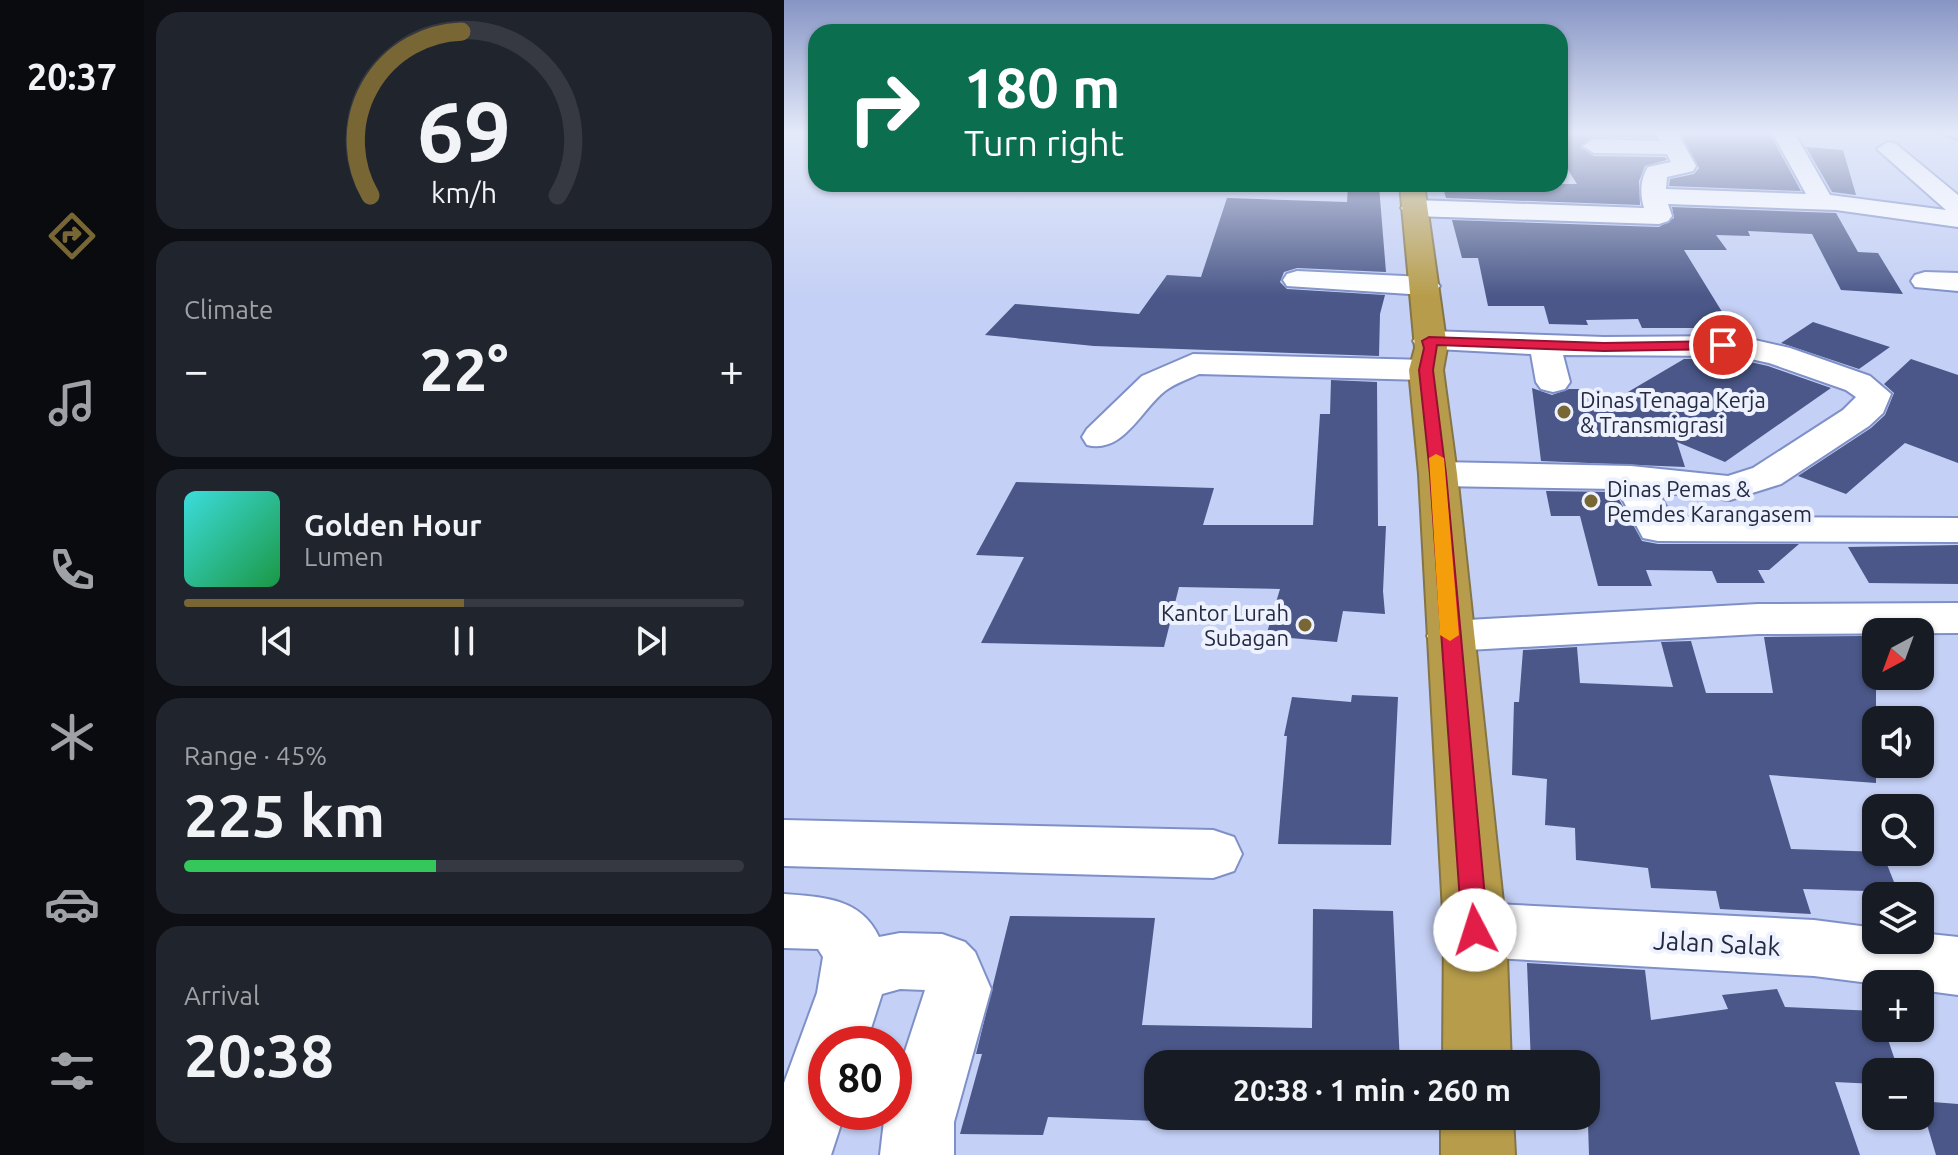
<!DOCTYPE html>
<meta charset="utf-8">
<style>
:root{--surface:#171b24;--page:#20242c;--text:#f1f3f6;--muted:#9ea1a6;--line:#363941;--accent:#786735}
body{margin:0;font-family:Ubuntu,sans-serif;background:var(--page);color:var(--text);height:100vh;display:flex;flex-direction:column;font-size:30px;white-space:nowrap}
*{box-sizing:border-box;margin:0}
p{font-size:26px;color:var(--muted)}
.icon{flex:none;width:44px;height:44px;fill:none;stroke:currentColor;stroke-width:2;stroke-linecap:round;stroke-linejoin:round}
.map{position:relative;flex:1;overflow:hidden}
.details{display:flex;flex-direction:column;gap:12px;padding:12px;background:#0d0f14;width:640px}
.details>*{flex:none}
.top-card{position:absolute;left:24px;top:24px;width:760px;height:168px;border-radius:24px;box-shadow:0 2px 6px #0004;background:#0b6e4f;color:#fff;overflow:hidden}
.needle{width:52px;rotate:221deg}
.tools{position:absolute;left:1078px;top:618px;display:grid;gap:16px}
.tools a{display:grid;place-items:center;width:72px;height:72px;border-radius:16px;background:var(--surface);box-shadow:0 2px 6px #0004;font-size:40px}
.speed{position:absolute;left:24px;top:1026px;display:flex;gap:16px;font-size:40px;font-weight:700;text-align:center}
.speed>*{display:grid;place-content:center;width:104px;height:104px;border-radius:50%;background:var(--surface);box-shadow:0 2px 6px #0004;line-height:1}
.speed .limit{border:12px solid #d22;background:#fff;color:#111}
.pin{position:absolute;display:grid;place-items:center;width:68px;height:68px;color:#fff;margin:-34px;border:4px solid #fff;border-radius:50%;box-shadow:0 2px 8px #0007}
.me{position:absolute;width:88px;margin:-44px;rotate:355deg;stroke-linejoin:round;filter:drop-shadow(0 0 6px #0008)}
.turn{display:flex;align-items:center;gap:28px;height:168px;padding:0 24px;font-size:36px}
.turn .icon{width:104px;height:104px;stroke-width:2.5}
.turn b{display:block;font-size:56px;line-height:68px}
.big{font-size:60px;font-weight:600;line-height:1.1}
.details .widget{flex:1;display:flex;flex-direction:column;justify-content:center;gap:12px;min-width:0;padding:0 28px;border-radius:24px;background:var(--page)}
.details .dial{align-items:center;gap:0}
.dial svg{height:208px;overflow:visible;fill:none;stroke:var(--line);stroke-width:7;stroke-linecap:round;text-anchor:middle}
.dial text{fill:var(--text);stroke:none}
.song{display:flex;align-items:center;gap:24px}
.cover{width:96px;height:96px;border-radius:12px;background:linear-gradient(135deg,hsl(180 70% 55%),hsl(140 70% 35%))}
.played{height:8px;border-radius:4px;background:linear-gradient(90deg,var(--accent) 50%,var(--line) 50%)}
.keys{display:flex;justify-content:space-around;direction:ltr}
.heat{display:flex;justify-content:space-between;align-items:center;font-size:44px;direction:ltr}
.charge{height:12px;border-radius:6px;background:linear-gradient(90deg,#34c759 45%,var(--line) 0)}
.trip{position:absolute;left:360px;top:1050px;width:456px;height:80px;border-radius:24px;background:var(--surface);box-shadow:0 2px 6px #0004;font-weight:600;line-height:80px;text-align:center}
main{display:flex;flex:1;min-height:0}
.tab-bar{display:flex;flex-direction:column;width:144px;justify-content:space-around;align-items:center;background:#090b0e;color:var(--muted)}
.tab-bar .icon{width:56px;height:56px}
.tab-bar .selected{color:var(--accent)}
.tab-bar b{font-size:36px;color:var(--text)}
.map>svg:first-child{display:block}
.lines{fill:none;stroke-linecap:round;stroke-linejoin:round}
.stream{fill:#96678f;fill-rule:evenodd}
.building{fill:#4a5788}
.minor-casing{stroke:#7f90c9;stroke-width:4}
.highway-casing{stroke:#847548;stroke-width:4}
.minor{fill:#fff;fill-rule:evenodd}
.highway{fill:#b79d4b;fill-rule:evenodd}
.route{fill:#e11d48;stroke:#92132f;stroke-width:2}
.slow{fill:#f59e0b}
.poi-dot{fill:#786735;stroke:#eef2fe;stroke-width:3}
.labels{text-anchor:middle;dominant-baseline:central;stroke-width:8;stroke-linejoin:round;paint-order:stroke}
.poi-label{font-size:22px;fill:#242a42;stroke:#eef2fe;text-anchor:start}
.near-street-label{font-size:26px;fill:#242a42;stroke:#eef2fe}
</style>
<main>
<nav class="tab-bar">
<b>20:37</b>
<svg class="icon selected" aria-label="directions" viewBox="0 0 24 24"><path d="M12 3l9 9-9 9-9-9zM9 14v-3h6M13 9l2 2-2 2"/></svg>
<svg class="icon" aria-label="music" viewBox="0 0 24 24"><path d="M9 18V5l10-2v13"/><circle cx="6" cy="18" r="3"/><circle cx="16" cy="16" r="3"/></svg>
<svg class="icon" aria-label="phone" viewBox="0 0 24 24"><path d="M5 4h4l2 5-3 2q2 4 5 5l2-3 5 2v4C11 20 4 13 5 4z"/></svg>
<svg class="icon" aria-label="climate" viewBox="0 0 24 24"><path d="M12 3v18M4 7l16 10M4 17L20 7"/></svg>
<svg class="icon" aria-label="car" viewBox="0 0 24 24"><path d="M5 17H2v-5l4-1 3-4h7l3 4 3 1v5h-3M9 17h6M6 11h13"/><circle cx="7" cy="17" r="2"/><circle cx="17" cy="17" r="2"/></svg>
<svg class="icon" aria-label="filters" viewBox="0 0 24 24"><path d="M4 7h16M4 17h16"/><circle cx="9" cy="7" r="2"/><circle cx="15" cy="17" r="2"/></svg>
</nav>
<section class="details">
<div class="widget dial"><svg viewBox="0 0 100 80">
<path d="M14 69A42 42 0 1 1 86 69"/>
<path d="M14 69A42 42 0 0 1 49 6" stroke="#786735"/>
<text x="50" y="56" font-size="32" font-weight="700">69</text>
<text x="50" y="72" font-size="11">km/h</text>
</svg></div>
<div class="widget"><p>Climate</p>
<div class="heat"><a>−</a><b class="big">22°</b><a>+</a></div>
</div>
<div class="widget">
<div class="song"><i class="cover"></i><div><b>Golden Hour</b><p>Lumen</p></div></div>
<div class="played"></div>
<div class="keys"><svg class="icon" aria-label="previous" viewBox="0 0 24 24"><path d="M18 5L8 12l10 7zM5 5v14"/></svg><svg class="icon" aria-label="pause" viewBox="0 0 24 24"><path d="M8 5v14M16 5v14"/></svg><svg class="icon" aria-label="next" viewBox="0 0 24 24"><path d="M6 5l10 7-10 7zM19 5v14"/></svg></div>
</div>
<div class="widget"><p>Range · 45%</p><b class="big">225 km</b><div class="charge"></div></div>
<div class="widget"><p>Arrival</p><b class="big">20:38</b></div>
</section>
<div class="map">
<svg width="1174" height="1155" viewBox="0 0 1174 1155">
<rect width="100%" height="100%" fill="#c4d0f5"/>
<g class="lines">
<polygon class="stream" points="1150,134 1157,134 1174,138 1174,141"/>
</g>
<g class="building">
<polygon points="776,134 869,134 871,138 810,136 796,147 810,156 881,157 883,160 861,166 855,181 856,205 662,198 660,191 688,191 686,184 793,184 776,157"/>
<polygon points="897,134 986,134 1017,191 885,186 886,179 910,174 915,168"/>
<polygon points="1022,147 1059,150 1072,195 1048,192"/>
<polygon points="564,186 595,186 602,272 513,268 500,272 496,282 503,289 601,295 596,314 595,356 310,346 201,335 231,304 355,314 383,275 417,277 443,198 563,202"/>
<polygon points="888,207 1052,213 1074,252 1094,253 1119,294 1057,290 1028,234 964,231 966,236 932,235 943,250 900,250 948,328 858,328 854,319 802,320 804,325 765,324 760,306 704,306 694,258 678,258 668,220 875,227 890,218"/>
<polygon points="1029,322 1106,347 1075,369 997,343"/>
<polygon points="900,359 953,359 984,366 1047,388 941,462 893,442 901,467 757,461 748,388 768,395 785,389 805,389 810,412"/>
<polygon points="1127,359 1174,375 1174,463 1121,443 1062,494 1014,476 1087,428 1101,415 1110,393 1100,384"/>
<polygon points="547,380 593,382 594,526 602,526 599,591 601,614 559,611 553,642 482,636 496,589 395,587 380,647 197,643 240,557 192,555 232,482 430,488 419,525 529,525 536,414 546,414"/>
<polygon points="762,491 831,492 858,541 874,544 1015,544 985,570 974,570 981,583 933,583 928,571 862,570 868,586 814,586 796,516 767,516"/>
<polygon points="1174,545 1174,584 1085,583 1064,547"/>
<polygon points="1078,636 1092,686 1092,783 985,775 1007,849 1098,852 1114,892 1019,889 1027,914 936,909 932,891 867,888 864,868 792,860 791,828 761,825 763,779 728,775 730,702 735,702 739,650 793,647 796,683 889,687 877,642 907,641 922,693 989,693 980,637"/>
<polygon points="568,695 614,697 607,845 494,844 503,736 500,736 508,697 567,702"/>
<polygon points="529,909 609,911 616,1064 374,1064 374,1121 264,1117 259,1135 176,1134 198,1054 192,1054 226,916 371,918 358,1025 528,1028"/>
<polygon points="743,963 861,970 867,1020 944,1009 938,995 993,989 1001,1007 1092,1011 1092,1028 1100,1028 1115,1072 1092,1072 1092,1084 1051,1082 1076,1155 805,1155 802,1064 747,1064"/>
<polygon points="1136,1101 1174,1104 1174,1155 1152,1155"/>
</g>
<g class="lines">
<defs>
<g id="minor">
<path d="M872,134H894L912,166L909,171L883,177L882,189L1022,194L989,134H1011L1046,195L1162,210L1093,149L1104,142L1112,144L1174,195V227L1052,210L884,204L888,216L884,221L875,224L630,216L621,213L617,208L621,203L630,200L860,208C856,195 856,179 864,167L887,162L883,154L810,153L799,146L810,139L876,141Z"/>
<polygon points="513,271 641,277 651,280 656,286 651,292 641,295 503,286 499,280 503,274"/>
<polygon points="1141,272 1174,273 1174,291 1131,287 1127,281 1131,275"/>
<polygon points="645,331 820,337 953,336 1006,348 1086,376 1107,394 1099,413 1085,426 997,484 946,500 874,492 888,517 1174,518 1174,542 874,541 859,538 833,489 654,486 640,482 635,474 640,466 654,462 847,466 944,476 969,468 1059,410 1072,397 1062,390 985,363 953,356 779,355 786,382 781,389 769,392 757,389 752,382 747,354 634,348 629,341 634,334"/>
<path d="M409,354L642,360L654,363L659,370L654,377L642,380L415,374C404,379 390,384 381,391C356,411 339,454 303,445L298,437L303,429L358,376Z"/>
<polygon points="1174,603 1174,633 974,634 666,651 649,647 643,636 649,625 666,621 974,604"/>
<polygon points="0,820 429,830 450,837 458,854 450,871 429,878 0,866"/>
<path d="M0,894C39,897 77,898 95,937L116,933L158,934L181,942L191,952L207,989L170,1122V1155H96L101,1112H110V1085L141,990L116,989L98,994L82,1044H42V1112H61L47,1155H0V1083L33,993L39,957L34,949L0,948Z"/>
<polygon points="691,903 1030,920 1092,928 1092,940 1136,940 1136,933 1174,937 1174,995 1136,990 1136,984 1093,984 1030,976 691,957 669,949 660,930 669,911"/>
</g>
<g id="highway">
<polygon points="616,184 640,184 663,348 659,370 673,474 722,930 727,1064 659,1064 660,930 635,474 625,370 631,348"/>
<polygon points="657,1116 729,1116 731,1155 657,1155"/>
</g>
</defs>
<use href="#minor" class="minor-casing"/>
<use href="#highway" class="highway-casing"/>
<use href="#minor" class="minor"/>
<use href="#highway" class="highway"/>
</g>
<linearGradient id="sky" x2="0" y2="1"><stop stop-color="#8795c4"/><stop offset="0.45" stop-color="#e4eafa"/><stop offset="1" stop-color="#e4eafa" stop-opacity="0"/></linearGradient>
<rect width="1174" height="296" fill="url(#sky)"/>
<polygon class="route" points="645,337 820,343 939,341 946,345 939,349 820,351 653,345 649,370 662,474 704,930 700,937 691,941 682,937 678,930 646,474 635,370 640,348 638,341"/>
<polygon class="slow" points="652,454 660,458 675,635 666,641 656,635 645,458"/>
<g class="poi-dot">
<circle cx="780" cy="412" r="8"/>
<circle cx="807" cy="501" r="8"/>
<circle cx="521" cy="625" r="8"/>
</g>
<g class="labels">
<g class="poi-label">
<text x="796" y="399">Dinas Tenaga Kerja<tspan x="796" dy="25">&amp; Transmigrasi</tspan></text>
<text x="823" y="488">Dinas Pemas &amp;<tspan x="823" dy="25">Pemdes Karangasem</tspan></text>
<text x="505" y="612" text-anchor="end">Kantor Lurah<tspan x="505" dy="25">Subagan</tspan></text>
</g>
<g class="near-street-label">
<text transform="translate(933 943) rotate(3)">Jalan Salak</text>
</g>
</g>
</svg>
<div class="tools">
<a><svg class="needle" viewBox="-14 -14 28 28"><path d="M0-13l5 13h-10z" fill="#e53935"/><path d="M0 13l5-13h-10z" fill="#9ea1a6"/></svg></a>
<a><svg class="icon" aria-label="sound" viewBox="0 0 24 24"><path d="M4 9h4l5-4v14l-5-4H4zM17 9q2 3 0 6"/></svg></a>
<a><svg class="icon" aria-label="search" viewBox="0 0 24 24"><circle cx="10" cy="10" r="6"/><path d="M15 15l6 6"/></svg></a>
<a><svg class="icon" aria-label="layers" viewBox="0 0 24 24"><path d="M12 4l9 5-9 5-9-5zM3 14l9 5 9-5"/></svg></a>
<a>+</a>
<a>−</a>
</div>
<div class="speed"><div class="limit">80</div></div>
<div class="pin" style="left:939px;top:345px;background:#d93025"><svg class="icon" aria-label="arrive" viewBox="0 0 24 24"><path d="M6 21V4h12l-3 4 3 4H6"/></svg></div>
<svg class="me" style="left:691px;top:930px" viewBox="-20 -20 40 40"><circle r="19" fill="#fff"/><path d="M0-13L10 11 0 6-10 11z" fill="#e11d48"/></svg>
<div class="trip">20:38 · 1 min · 260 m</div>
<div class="top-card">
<div class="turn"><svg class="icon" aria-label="right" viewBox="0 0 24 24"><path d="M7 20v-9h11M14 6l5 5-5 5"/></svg><div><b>180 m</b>Turn right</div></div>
</div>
</div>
</main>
